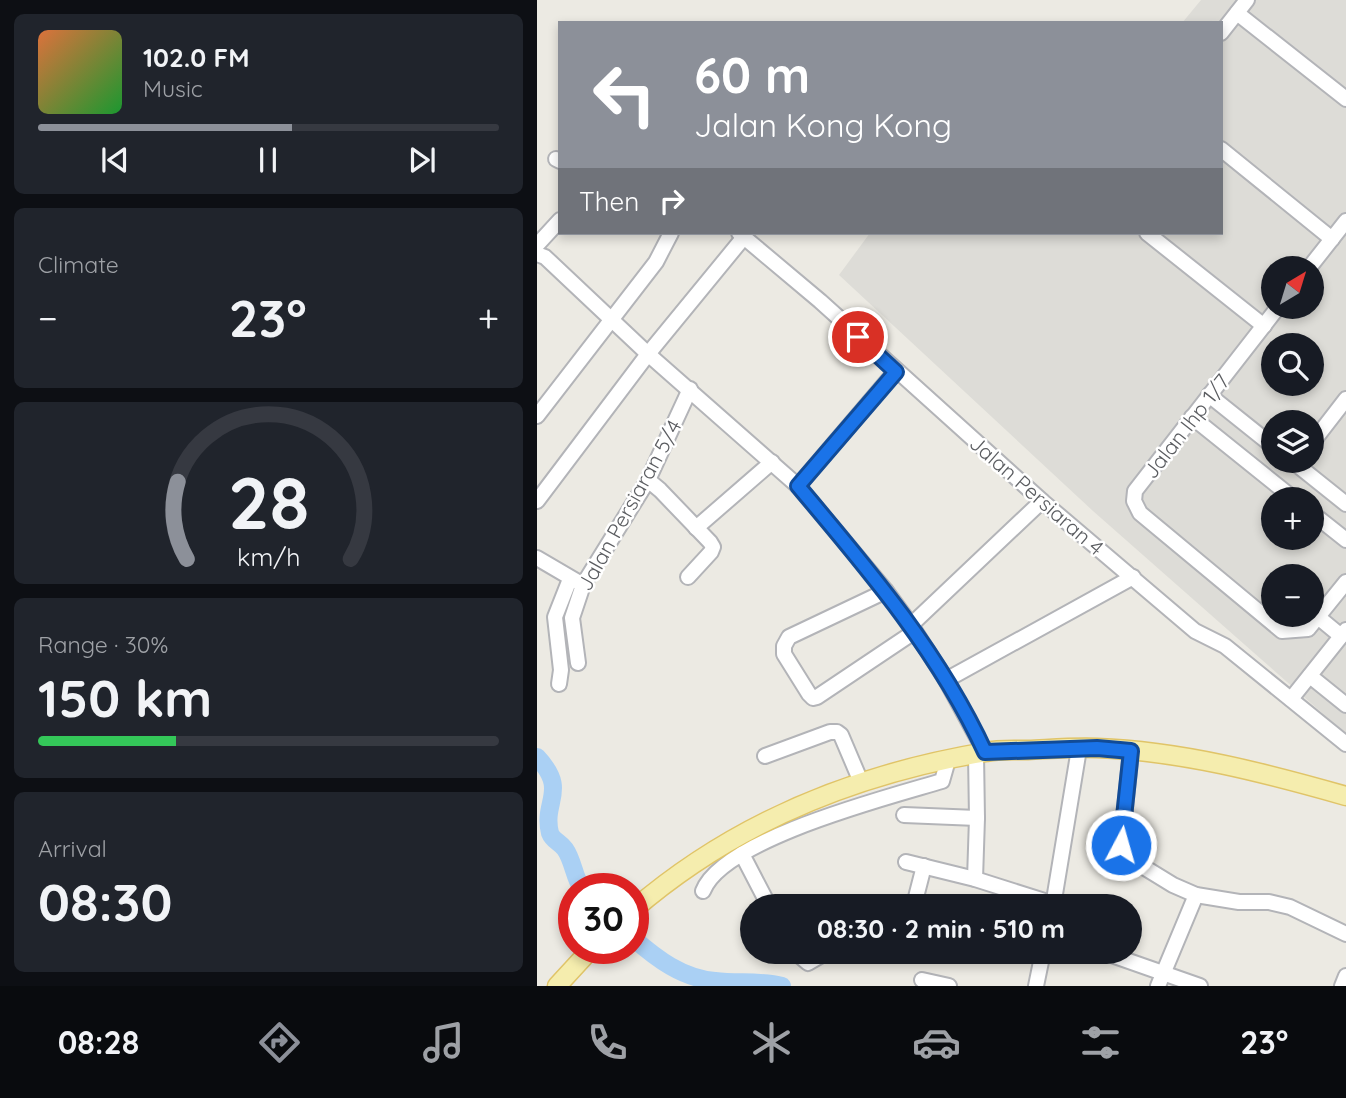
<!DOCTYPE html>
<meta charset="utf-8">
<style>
:root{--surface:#171b24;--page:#20242c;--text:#f1f3f6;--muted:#9ea1a6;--line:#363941;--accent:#8c9099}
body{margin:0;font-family:Quicksand,sans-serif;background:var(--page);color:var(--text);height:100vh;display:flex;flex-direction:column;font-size:26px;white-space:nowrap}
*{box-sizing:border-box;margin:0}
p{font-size:23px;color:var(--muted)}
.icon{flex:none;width:38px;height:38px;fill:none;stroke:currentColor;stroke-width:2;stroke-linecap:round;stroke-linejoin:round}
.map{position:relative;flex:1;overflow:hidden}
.details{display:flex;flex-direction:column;gap:14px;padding:14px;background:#0d0f14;width:537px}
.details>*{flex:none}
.guide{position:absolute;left:21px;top:21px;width:665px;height:214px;border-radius:0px;box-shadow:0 4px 10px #0003;background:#8c9099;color:#fff;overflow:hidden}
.needle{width:46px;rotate:38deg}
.buttons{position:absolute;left:724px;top:256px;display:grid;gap:14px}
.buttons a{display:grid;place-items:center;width:63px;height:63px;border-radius:50%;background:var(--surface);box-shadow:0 4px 10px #0003;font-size:35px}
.speed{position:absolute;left:21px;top:873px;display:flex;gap:14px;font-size:35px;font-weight:700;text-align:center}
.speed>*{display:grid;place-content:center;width:91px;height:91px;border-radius:50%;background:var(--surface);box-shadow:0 4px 10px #0003;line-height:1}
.speed .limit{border:10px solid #d22;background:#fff;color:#111}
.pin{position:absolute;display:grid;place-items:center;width:60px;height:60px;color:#fff;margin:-30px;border:4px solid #fff;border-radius:50%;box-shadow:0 2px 7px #0007}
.me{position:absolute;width:77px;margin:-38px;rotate:6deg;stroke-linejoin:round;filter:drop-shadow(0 0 5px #0008)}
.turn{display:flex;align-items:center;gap:24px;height:147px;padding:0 21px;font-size:32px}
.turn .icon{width:91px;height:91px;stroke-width:2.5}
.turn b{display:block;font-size:49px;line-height:60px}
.then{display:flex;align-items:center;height:66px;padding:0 21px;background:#0003;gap:14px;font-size:26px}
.big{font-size:52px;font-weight:700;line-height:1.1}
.details .tile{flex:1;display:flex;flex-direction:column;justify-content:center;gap:10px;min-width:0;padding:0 24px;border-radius:10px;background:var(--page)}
.details .dial{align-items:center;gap:0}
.dial svg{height:182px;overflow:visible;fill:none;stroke:var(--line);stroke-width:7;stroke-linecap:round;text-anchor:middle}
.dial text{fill:var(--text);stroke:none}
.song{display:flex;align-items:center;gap:21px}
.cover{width:84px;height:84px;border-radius:10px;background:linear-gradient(135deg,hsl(20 70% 55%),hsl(130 70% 35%))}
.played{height:7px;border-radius:4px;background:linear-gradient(90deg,var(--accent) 55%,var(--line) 55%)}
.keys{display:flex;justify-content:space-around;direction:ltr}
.heat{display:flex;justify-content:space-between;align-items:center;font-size:38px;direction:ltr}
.charge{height:10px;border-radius:5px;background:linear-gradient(90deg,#34c759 30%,var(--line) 0)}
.trip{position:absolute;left:203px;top:894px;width:402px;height:70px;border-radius:35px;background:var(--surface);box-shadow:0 4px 10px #0003;font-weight:700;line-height:70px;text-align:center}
.tab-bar{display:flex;height:112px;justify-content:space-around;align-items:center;background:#090b0e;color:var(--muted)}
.tab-bar .icon{width:49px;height:49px}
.tab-bar .active{color:var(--accent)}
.tab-bar b{font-size:32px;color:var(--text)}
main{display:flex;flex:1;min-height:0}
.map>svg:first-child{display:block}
.industrial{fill:#dddcd7;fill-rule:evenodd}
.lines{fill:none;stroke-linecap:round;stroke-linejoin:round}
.river{stroke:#aad0f4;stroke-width:18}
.minor-casing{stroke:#b3b4b8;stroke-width:18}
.major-casing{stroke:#e0c468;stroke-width:21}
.minor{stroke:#fff;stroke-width:14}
.major{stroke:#f5edae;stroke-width:18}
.route-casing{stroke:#114b97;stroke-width:18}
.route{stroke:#1a73e8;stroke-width:12}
.labels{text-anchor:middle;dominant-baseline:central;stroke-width:5;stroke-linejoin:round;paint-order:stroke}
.street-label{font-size:21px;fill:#5b5d61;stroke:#fff}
</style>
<main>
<section class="details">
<div class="tile">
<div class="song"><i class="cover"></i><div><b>102.0 FM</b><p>Music</p></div></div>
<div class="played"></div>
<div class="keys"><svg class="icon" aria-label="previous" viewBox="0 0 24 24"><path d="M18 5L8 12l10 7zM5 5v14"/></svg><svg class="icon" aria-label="pause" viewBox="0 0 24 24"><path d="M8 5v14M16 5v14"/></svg><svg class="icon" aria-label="next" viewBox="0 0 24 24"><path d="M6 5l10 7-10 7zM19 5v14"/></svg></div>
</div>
<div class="tile"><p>Climate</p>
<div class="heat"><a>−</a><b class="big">23°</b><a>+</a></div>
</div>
<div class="tile dial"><svg viewBox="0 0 100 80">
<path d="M14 69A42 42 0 1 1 86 69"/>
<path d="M14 69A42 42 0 0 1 10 35" stroke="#8c9099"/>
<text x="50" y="56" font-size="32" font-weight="700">28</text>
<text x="50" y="72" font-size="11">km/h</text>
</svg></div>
<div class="tile"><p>Range · 30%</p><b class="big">150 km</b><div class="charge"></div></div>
<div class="tile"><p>Arrival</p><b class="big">08:30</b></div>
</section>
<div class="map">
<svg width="809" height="986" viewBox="0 0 809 986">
<rect width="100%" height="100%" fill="#eceae3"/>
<path class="industrial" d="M664,0H809V734L556,511L302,275L333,233H684V23H645ZM737,268H775V306H737ZM737,345H775V383H737ZM737,422H775V460H737ZM737,499H775V537H737ZM737,576H775V614H737Z"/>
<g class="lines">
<g class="river">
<path d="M0,757C32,791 5,801 13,833C16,841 23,842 28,849C36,860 37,877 45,889"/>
<path d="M96,938C120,959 145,978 178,981C200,984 223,980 245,986"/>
</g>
<defs>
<g id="minor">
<polyline points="700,13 809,99"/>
<polyline points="684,33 710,0"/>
<polyline points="684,149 795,239"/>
<polyline points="19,159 23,161"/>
<polyline points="202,233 283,301 505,501 658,631 688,646 809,744"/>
<polyline points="610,233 727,326"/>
<polyline points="0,245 23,220"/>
<polyline points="0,254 8,257 111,354 261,486 349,591 374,625 409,680 448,752"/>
<polyline points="772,268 809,221"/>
<polyline points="742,306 598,491 597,501 603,513 745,631 771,629 809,582"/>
<polyline points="672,395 737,447"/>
<polyline points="0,416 119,262 134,233"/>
<polyline points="655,417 757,499"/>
<polyline points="775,443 809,399"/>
<polyline points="754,460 809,504"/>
<polyline points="111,480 123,490 173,542 176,547 174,552 151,577"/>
<polyline points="261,486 358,372"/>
<polyline points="0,501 111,354 207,237"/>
<polyline points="775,513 809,540"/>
<polyline points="159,528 235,462"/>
<polyline points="0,558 41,582"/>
<polyline points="349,591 252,637 247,646 247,654 272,694 276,698 280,697 377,632"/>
<polyline points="781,617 804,636"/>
<polyline points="374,625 505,501"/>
<polyline points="41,663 35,618 46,585 111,480 153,389"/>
<polyline points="773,676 809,705"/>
<polyline points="409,680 596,577"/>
<polyline points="22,684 24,670 18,617 33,579"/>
<polyline points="754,699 809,630"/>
<polyline points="594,752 584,845 592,858 636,885 659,895 702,902 732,902 753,907 809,934"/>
<polyline points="228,756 293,732 300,732 304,735 324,782"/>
<polyline points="367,815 440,818"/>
<polyline points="205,854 232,906"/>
<polyline points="369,862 438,879 517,904"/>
<polyline points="438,879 440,818 439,754"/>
<path d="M166,891C186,839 352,797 405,781L411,760"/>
<polyline points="372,906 378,901 387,866"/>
<polyline points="516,906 542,749"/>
<polyline points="258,952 271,963 290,952"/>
<polyline points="566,952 663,986"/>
<polyline points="385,980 412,986"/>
<polyline points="499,986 506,952"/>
<polyline points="621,986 659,895"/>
<polyline points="805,986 809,976"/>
</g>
<g id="major">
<path d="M96,910C198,822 318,774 449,752C462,749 477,750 491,750C514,749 537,747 560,748C644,751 728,773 809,796"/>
<polyline points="20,986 55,948"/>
</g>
</defs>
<use href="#minor" class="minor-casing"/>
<use href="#major" class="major-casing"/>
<use href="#minor" class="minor"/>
<use href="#major" class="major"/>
</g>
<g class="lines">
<defs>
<path id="route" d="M321,337L359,372L261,486C331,569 402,652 448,752L560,748L594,751L584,845"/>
</defs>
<use href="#route" class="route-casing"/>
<use href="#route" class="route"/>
</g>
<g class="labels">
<g class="street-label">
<text transform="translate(649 426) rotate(-52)">Jalan Ihp 1/7</text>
<text transform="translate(500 495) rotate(41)">Jalan Persiaran 4</text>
<text transform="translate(92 505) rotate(-61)">Jalan Persiaran 5/4</text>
</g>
</g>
</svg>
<div class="buttons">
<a><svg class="needle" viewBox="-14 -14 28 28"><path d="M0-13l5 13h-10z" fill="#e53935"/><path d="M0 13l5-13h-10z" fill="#9ea1a6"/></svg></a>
<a><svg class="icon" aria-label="search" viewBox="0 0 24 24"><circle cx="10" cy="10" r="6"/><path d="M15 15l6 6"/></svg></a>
<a><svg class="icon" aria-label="layers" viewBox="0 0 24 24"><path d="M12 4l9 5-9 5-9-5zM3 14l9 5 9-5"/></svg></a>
<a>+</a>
<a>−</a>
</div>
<div class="speed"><div class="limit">30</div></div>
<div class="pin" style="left:321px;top:337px;background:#d93025"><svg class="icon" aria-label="arrive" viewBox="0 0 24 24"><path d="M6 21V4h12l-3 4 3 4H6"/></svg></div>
<svg class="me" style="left:584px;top:845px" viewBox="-20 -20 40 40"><circle r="17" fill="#1a73e8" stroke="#fff" stroke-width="3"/><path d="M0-11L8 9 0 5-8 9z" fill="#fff"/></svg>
<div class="trip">08:30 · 2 min · 510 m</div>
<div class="guide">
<div class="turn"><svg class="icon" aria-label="left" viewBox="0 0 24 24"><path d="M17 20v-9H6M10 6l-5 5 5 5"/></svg><div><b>60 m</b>Jalan Kong Kong</div></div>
<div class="then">Then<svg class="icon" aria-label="right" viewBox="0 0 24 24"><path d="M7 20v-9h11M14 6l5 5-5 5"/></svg></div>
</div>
</div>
</main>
<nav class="tab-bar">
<b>08:28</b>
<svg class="icon active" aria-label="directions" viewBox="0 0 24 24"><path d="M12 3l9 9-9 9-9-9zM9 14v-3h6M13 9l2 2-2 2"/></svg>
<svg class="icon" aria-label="music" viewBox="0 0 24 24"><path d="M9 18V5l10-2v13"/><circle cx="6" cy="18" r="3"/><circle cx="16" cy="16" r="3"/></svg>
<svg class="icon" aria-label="phone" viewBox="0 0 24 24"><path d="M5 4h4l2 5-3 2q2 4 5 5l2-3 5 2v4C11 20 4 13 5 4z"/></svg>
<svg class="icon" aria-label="climate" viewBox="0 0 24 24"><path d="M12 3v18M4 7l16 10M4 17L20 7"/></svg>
<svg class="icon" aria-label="car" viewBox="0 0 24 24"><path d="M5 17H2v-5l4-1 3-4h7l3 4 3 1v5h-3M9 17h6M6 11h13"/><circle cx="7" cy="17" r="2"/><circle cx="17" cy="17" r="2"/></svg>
<svg class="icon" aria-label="filters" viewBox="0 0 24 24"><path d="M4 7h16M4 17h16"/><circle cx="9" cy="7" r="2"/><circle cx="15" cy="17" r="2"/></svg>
<b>23°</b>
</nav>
